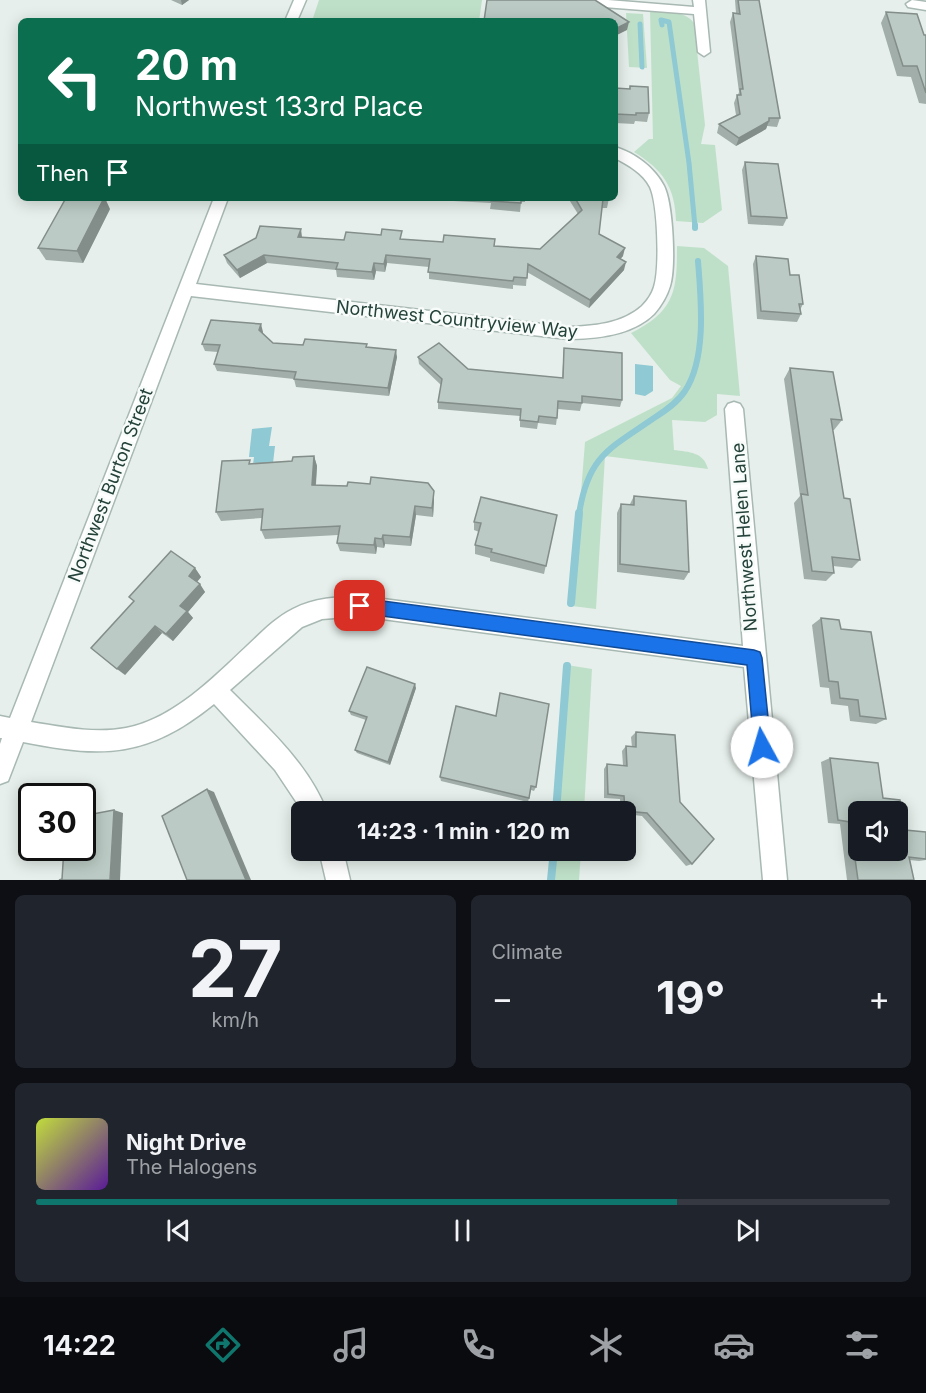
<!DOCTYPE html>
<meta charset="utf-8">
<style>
:root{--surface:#171b24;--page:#20242c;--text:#f1f3f6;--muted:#9ea1a6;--line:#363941;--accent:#0f766e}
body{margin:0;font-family:Inter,sans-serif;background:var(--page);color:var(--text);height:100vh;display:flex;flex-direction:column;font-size:22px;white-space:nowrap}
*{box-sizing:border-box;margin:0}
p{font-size:20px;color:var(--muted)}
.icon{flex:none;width:33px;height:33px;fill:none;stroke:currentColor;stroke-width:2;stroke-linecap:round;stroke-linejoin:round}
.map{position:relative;height:880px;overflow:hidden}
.drawer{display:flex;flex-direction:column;gap:15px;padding:15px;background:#0d0f14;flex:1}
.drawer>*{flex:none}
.banner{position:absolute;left:18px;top:18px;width:600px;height:183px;border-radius:9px;box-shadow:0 3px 15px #0003;background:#0b6e4f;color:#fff;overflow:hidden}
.tools{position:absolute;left:848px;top:801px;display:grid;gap:12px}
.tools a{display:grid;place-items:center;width:60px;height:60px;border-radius:9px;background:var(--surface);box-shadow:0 3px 15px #0003;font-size:30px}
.speed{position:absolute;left:18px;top:783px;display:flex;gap:12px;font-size:30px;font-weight:700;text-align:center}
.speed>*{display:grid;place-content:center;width:78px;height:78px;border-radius:50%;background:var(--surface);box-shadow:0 3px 15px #0003;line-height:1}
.speed .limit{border:3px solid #111;border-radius:9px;background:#fff;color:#111}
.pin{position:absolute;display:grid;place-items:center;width:51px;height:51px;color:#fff;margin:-26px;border-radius:12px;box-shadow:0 3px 9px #0006}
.me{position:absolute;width:66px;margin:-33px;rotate:354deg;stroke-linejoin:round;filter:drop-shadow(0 0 4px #0008)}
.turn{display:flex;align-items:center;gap:21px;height:126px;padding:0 18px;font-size:27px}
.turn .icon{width:78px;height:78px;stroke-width:2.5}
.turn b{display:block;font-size:42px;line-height:51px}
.then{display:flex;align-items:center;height:57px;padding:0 18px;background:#0003;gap:12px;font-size:22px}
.big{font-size:45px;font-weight:700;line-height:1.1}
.drawer .card{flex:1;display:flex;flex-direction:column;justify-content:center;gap:9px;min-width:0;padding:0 21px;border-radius:9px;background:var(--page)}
.drawer .dial{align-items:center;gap:0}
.dial b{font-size:78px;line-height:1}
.song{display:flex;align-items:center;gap:18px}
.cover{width:72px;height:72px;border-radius:9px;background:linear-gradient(135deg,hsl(70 70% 55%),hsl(270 70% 35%))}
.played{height:6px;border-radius:3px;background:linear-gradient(90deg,var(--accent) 75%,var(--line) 75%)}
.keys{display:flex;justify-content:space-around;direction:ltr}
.heat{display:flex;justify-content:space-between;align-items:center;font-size:33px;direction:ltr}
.drawer .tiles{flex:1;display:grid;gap:15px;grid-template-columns:1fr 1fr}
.card:last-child{grid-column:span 2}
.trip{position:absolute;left:291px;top:801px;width:345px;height:60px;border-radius:9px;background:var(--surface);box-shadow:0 3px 15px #0003;font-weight:700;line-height:60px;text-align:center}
.tabs{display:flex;height:96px;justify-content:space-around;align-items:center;background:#090b0e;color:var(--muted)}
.tabs .icon{width:42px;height:42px}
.tabs .active{color:var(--accent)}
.tabs b{font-size:27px;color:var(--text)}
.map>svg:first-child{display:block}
.green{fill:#bfe0c8}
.water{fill:#8ec9d4}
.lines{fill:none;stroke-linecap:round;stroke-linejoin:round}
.stream-far2{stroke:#8ec9d4;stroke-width:5}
.stream-far1{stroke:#8ec9d4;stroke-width:6}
.stream{stroke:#8ec9d4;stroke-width:8}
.minor-casing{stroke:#a8b8b2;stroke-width:3}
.minor{fill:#fff;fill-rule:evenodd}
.wall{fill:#a1aea9}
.shaded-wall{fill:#838d89}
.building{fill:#bbcac4;stroke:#838d89;stroke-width:1.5;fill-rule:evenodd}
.route{fill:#1a73e8;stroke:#114b97;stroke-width:1.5}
.labels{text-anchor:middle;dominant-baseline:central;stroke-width:5;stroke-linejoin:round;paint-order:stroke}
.street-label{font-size:18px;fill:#24423a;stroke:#f7fbf9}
</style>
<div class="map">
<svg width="926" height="880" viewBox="0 0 926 880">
<rect width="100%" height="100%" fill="#e6efeb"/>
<g class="green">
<polygon points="319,0 482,0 479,21 312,21"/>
<path d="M650,11C664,12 685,10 694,23L705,125L701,144L715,145L722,210L703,223L676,221C675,187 663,170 634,152L649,139H653Z"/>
<polygon points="626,13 643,14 647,68 629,67"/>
<path d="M677,246L704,248L728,266L740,396L717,394V415L705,422L672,420L674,450C689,452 704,452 708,469L605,456L596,609L572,606L585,442L672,398L681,386L670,380L631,333C675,311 677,291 677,246Z"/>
<polygon points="567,665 592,669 584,811 556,811"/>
<polygon points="553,851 581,851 579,880 550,880"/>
</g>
<g class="water">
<polygon points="635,364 653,366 653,391 645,396 635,394"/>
<polygon points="272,427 269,446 275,446 273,463 253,464 254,457 249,457 252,429"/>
</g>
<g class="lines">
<g class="stream-far2">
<polyline points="640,24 642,67"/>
<polyline points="662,25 661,20 669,22 689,163 695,227"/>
</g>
<g class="stream-far1">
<polyline points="695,225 695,228"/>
<path d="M579,514C588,456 609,449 654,418C665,411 677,403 685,391C707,358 701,299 698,261"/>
</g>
<g class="stream">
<polyline points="571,603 579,513"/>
<polyline points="556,812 567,666"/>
<polyline points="551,880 554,850"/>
</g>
<defs>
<g id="minor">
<polygon points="294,0 306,0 297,21 285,21"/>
<polygon points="559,0 608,0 694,7 693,0 705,0 710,52 704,56 698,52 694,14 565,4"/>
<polygon points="912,0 926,2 926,10 908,7 906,4"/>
<path d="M615,147C635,153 655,168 664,186C673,204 676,267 670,286C667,296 661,306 654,314C633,335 596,339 568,339L191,296L31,722C62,727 95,734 126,728C173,719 213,678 247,646C261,633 275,618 293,609C314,598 337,597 360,596L743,646L725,409L728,404L734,402L740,404L743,409L787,880H763L744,667L360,616L322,619L302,627L230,690C266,726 308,763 327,812H303L275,770L214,704C147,758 104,758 23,742L8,781L0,784V744L2,738H0V716L10,718L214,198H228L196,284L568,327C593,326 622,324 642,306C647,301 652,294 654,287C660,269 658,204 650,187C643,173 628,165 615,158Z"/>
<polygon points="319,850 343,850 350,880 326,880"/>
</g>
</defs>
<use href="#minor" class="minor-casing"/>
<use href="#minor" class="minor"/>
</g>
<g class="wall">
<polygon points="171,0 189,0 182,5"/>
<polygon points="735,0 759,0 780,118 777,127 767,126 766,129 736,146 717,133 719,124 736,115 734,103 737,95 738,95 739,92 730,22 733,13 736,13"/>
<polygon points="886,12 924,35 926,35 926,104 919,103 911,77 897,76 881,23"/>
<polygon points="630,86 649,113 647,122 635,121 634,124 615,123 615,88 629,89"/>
<polygon points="745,162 787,218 783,226 748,224 742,170"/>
<polygon points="397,198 525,198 525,202 521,202 520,212 490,209 491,203"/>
<polygon points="568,198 609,198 607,208 602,208 599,234 623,256 620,259 624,270 589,308 527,272 526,286 513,285 513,289 429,279 429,267 387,263 385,272 376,271 374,280 337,277 336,270 267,263 240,278 227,263 224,255 302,237 344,240 402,239 443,242 495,239 494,246 540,249 578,214"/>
<polygon points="110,209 83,263 46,260 38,248"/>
<polygon points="756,256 790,275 803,304 800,310 801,314 797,322 757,319 753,264"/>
<polygon points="263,332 263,334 273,343 303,345 367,344 367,347 397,357 389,396 296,387 294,379 217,371 214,364 218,352 205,351 202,344"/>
<polygon points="564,348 622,400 620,407 582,403 580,411 558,409 556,425 538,423 537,429 520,427 520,416 438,409 438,402 441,385 419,364 418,357 468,369 562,378"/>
<polygon points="790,368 842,420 834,430 833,430 844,498 860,560 852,568 833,566 834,573 826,581 804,579 794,503 800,496 784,379"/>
<polygon points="314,456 317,466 316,485 434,491 434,500 433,517 416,515 411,546 385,544 384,548 377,547 376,554 340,551 337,543 338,535 265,539 261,530 262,518 221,521 216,512 251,463 292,461"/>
<polygon points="634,496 689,572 684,580 617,572 617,513 621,504 630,504"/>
<polygon points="557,515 544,574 490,561 490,558 475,554 475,545 479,532 474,530 474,522"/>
<polygon points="195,568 201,577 197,582 205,592 188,612 193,618 173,641 162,633 125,675 134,601 129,597"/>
<polygon points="821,618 841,629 886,719 876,724 850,721 848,706 831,704 829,688 820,687 812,625"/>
<polygon points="416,688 390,765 357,753 355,750 366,720 351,715 349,711"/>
<polygon points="456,706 536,787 534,791 531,790 528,802 441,781 440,777"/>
<polygon points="636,732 680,802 692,864 686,866 642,816 626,814 626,812 621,812 620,799 604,798 604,769 607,764 623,765 622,751 626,746 632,747 631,737"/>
<polygon points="830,758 883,798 905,830 926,832 926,860 919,861 910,860 914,880 847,880 840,824 828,823 821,762"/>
</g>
<g class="shaded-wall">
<polygon points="181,0 189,0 182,5"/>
<polygon points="629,22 627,30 615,36 615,29"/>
<polygon points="769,121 766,129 736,146 739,138"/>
<polygon points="104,198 105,198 110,209 83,263 77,251"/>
<polygon points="301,229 302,237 298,237"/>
<polygon points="625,248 623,256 615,265 617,257"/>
<polygon points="264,255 267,263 240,278 237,270"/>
<polygon points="386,255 387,263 385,272 384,264"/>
<polygon points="626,262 624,270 589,308 590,300"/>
<polygon points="374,263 376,271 374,280 372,272"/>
<polygon points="261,324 263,332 261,338 259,330"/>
<polygon points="396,350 397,357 389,396 388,388"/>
<polygon points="314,456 317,466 315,494 312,485"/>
<polygon points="434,491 434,500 433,517 432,508"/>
<polygon points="415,506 416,515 411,546 410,537"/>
<polygon points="383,535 385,544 384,548 382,539"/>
<polygon points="375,538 377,547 376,554 374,545"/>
<polygon points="195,568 201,577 195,584 189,576"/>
<polygon points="200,584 205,592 188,612 193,618 173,641 166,634 180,606"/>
<polygon points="155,626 162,633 125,675 117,669"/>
<polygon points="415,684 416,688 390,765 388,762"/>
<polygon points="207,789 214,792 251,880 246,880"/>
<polygon points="114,810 123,813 120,880 110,880"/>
</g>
<g class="building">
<polygon points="487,0 595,0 629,22 615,29 615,21 484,21"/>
<polygon points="738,0 759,0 780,118 769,118 769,121 739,138 719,124 740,114 737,95 741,95 740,89 743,89 733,13 740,14"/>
<polygon points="886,12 917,14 924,35 926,35 926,93 917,66 903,66"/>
<polygon points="630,86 648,87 649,113 636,113 636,115 615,114 615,88 630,89"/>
<polygon points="745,162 778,164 787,218 751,216"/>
<polygon points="66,198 104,198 77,251 38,248"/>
<polygon points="491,198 521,198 521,203 491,201"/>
<polygon points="575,198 609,198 608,200 603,199 599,234 625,248 617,257 626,262 590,300 528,264 527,278 514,277 513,281 428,272 430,259 386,255 384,264 374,263 372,272 336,269 338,263 264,255 237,270 224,255 256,238 260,226 301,229 298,237 344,240 346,232 381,235 382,229 402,231 400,239 443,242 444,235 495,239 494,246 540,249 582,210"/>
<polygon points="756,256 788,259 790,275 799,275 803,304 799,304 801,314 761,311"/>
<polygon points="211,320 261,324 259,330 273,343 303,345 305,339 367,344 366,347 396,350 388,388 294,379 296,372 214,364 220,345 202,344"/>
<polygon points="439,343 468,369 563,378 564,348 622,353 622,400 582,396 582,403 558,401 557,418 539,416 538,422 520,420 521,409 438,402 442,379 418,357"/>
<polygon points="790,368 833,372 842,420 831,419 844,498 850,499 860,560 832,557 834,573 812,571 801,494 808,495"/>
<polygon points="314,456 312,485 347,486 348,482 370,484 371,477 428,483 434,491 432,508 415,506 410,537 383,535 382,539 375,538 374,545 337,543 340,526 261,530 263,509 216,512 222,461 250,460 249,464 292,461 293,457"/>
<polygon points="634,496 686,501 689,572 620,564 621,504 634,505"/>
<polygon points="481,497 557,515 546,566 491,552 492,549 475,545 481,523 474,522"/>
<polygon points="171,551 195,568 189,576 200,584 180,606 187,611 166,634 155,626 117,669 91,648 134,601 129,597"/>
<polygon points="821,618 839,620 841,629 871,632 886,719 860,716 858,700 840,698 838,682 829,681"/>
<polygon points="367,667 415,684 388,762 355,750 367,717 349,711"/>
<polygon points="500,693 549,704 536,787 531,786 529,798 440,777 456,706 496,716"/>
<polygon points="636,732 675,735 680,802 714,839 692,864 647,813 625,811 624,796 608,794 607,764 627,766 626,746 636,747"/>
<path d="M830,758L878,763L883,798L900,800L905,830L926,832V859L909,857L914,880H858L850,822L838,820ZM858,812H897V850H858Z"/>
<polygon points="207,789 246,880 187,880 162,816"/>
<polygon points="114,810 110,880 59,880 62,879 64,848 82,848 82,816"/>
</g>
<polygon class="route" points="360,598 754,650 760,652 762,658 771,747 768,753 762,755 756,753 754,747 747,665 360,613 354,611 352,606 354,600"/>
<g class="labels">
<g class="street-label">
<text transform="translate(457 319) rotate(6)">Northwest Countryview Way</text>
<text transform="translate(110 485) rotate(-69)">Northwest Burton Street</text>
<text transform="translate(744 537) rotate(-94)">Northwest Helen Lane</text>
</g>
</g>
</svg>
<div class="tools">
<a><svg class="icon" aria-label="sound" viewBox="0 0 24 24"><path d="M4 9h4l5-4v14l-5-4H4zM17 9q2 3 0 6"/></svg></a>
</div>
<div class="speed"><div class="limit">30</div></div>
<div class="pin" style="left:360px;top:606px;background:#d93025"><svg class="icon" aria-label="arrive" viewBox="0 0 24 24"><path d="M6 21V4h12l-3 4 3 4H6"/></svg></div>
<svg class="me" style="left:762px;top:747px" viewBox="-20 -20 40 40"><circle r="19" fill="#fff"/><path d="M0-13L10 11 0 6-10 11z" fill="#1a73e8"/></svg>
<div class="trip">14:23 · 1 min · 120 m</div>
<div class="banner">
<div class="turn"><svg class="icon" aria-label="left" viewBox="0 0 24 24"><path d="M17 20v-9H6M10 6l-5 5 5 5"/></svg><div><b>20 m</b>Northwest 133rd Place</div></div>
<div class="then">Then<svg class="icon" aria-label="arrive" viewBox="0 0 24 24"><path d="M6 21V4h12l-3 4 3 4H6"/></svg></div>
</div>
</div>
<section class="drawer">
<div class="tiles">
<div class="card dial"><b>27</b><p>km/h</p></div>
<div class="card"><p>Climate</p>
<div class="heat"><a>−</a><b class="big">19°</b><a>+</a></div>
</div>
<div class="card">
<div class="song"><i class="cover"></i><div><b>Night Drive</b><p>The Halogens</p></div></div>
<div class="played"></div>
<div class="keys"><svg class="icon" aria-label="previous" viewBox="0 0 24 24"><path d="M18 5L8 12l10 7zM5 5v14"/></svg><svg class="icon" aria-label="pause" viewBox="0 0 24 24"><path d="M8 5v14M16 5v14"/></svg><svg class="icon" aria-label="next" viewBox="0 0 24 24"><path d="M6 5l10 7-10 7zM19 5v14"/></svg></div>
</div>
</div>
</section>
<nav class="tabs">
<b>14:22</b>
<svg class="icon active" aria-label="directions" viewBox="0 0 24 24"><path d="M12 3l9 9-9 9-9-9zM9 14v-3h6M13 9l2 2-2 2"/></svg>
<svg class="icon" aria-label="music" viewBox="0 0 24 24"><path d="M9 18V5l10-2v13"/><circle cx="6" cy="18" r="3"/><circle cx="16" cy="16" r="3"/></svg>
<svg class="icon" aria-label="phone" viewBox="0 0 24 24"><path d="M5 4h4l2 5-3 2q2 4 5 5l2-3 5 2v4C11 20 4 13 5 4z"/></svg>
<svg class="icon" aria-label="climate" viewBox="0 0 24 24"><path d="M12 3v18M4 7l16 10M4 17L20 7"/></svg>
<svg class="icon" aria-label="car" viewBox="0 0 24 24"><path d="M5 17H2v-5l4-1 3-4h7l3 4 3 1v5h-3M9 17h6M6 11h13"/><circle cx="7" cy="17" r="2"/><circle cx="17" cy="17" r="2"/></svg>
<svg class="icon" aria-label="filters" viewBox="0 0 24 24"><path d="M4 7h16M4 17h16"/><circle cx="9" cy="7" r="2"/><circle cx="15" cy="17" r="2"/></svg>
</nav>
